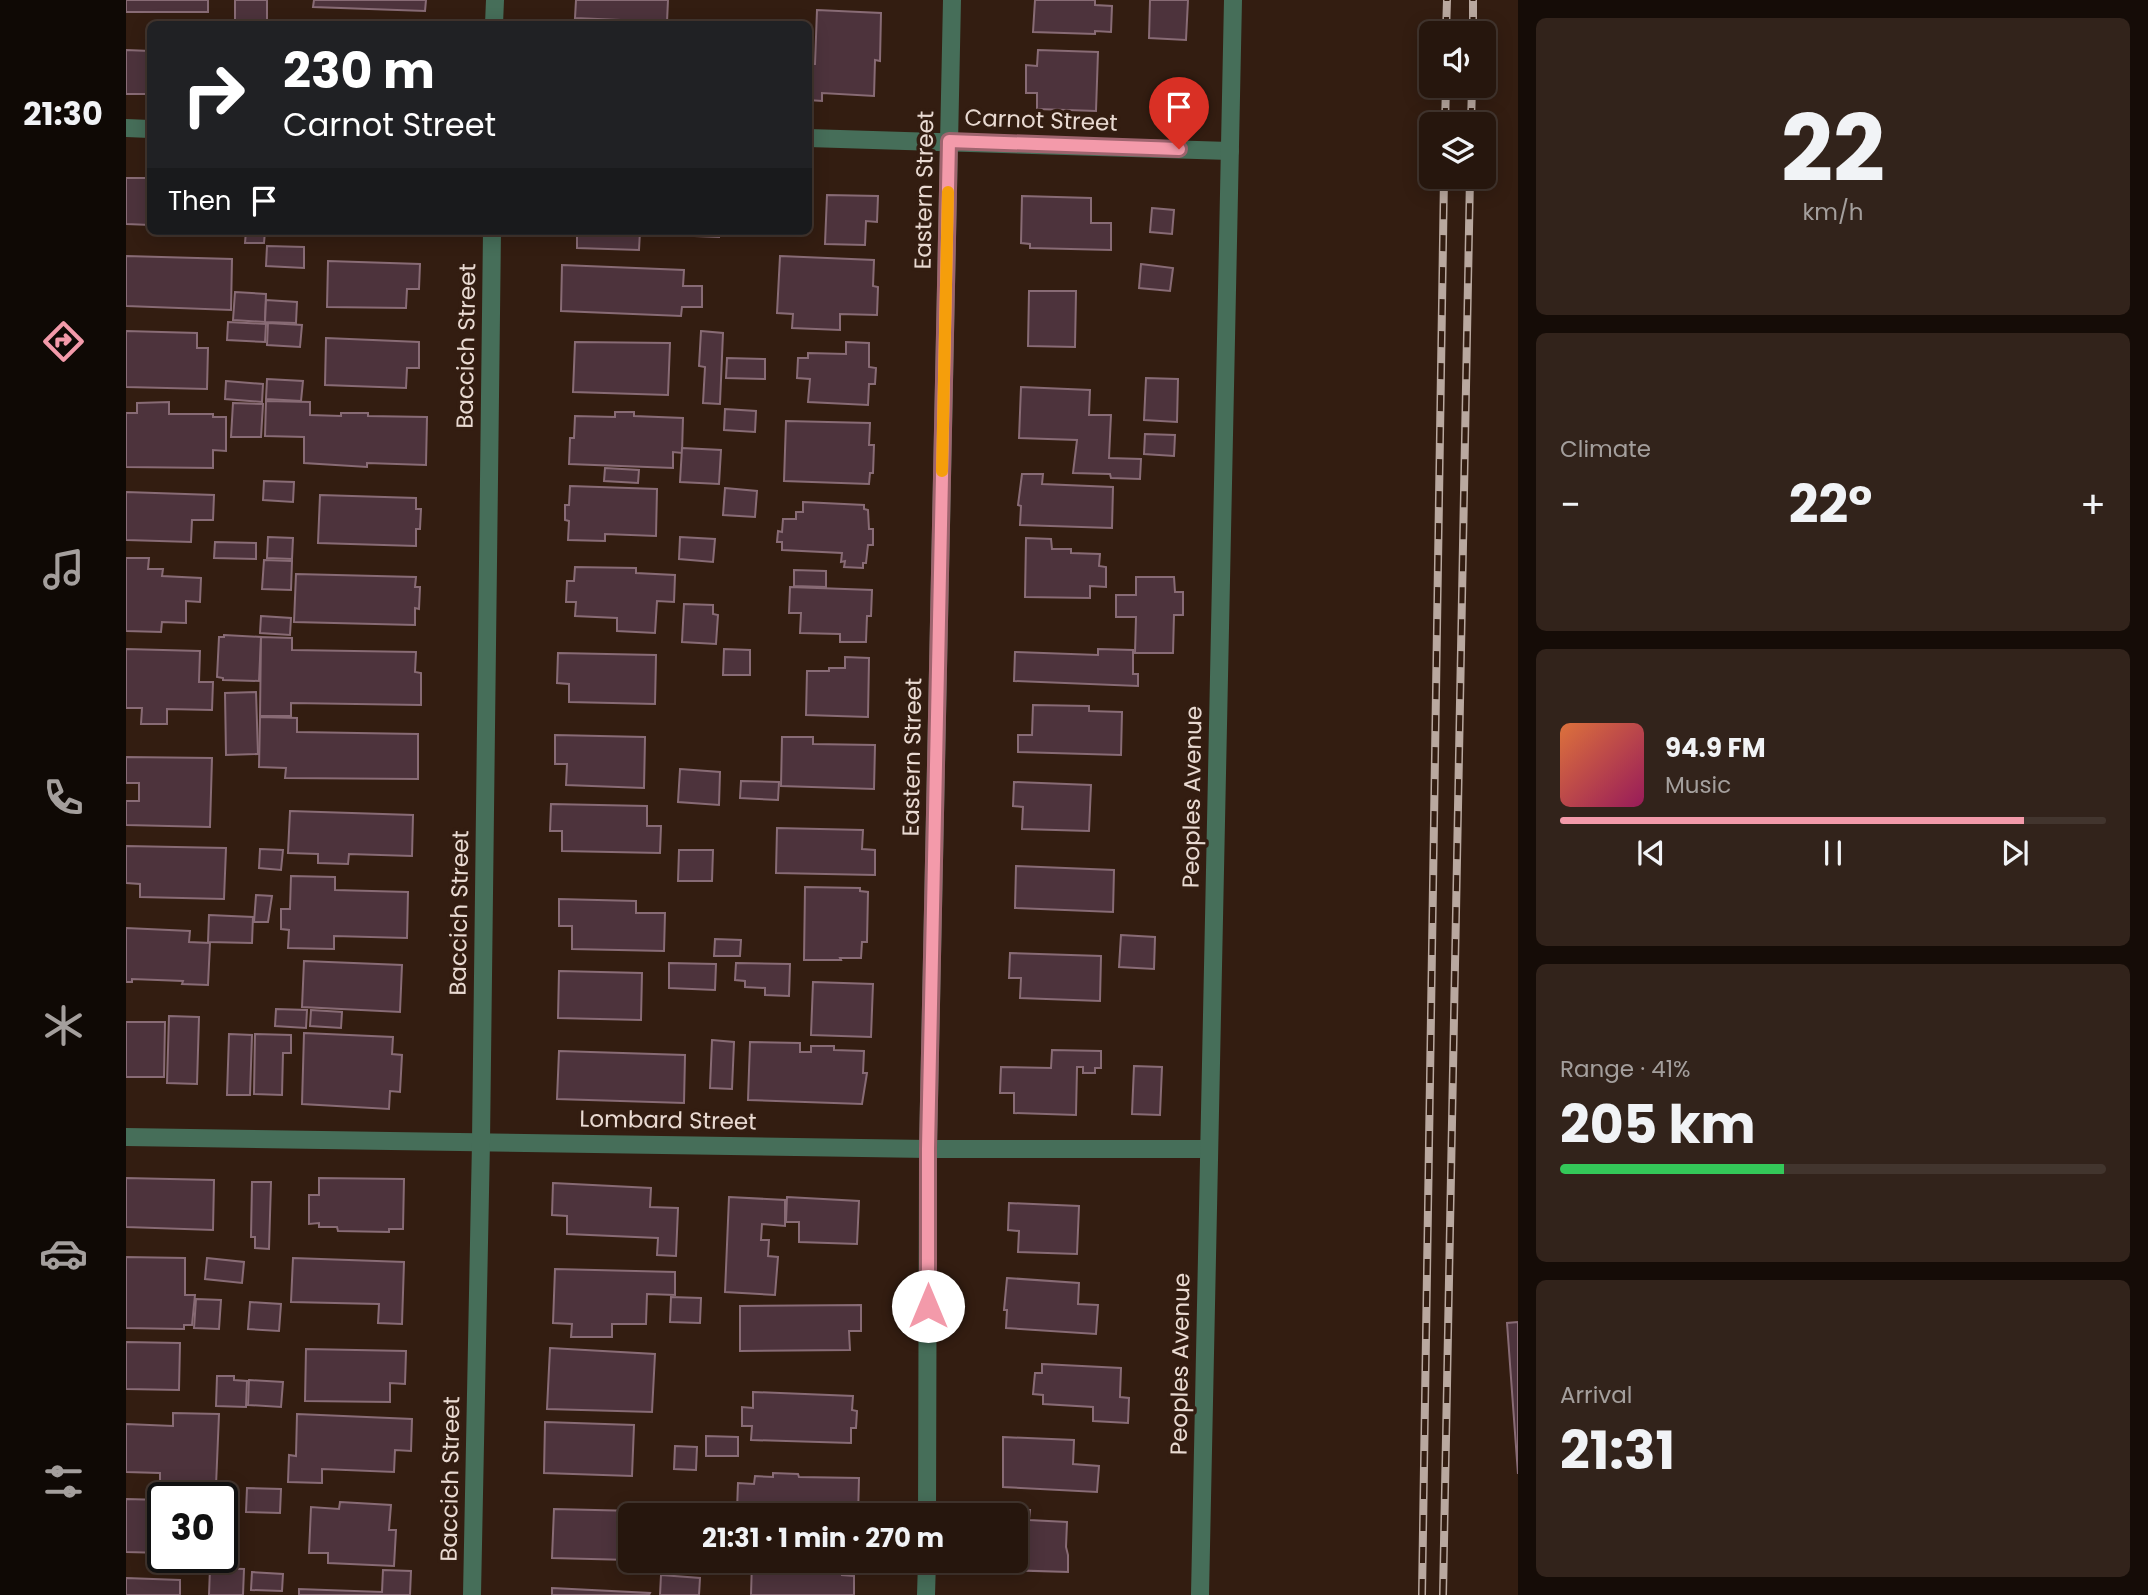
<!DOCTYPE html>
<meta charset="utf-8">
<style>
:root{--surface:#26160d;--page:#32231b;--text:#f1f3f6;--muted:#a49f9d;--line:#42352e;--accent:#f39aaa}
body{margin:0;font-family:Poppins,sans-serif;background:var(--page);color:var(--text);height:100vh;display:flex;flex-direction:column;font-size:26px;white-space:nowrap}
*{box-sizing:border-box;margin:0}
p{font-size:23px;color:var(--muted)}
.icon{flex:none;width:38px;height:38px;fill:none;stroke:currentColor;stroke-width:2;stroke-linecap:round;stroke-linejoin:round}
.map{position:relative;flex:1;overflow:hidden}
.panel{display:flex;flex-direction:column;gap:18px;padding:18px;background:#150c07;width:630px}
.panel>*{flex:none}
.banner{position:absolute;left:21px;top:21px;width:665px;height:214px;border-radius:10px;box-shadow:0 4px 18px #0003,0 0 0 2px var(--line);background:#202124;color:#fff;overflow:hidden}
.fabs{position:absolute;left:1293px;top:21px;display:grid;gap:14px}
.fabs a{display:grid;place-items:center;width:77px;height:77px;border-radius:10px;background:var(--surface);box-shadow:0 4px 18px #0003,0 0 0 2px var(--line);font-size:35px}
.speed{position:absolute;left:21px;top:1482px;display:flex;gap:14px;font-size:35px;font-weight:700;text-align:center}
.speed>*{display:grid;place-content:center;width:91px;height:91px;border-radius:50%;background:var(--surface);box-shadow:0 4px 18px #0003,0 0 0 2px var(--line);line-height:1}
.speed .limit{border:4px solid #111;border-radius:10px;background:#fff;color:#111}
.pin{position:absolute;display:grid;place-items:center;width:60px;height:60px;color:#fff;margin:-72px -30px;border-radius:50% 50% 50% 0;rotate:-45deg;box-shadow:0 0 7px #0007}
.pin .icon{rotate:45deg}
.me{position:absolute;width:77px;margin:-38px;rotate:0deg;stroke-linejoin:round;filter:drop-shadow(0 0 5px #0008)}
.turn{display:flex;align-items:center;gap:24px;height:147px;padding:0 21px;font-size:32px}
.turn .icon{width:91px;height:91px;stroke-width:2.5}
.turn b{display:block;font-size:49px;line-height:60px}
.then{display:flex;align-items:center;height:66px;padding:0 21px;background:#0003;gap:14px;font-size:26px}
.big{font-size:52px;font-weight:700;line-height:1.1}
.panel .widget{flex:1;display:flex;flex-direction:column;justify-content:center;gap:10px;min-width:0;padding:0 24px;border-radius:10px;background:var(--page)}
.panel .dial{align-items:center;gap:0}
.dial b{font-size:91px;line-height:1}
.song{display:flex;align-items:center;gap:21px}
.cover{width:84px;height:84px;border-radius:10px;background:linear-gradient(135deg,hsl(20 70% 55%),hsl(330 70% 35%))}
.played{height:7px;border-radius:4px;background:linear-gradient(90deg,var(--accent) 85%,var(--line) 85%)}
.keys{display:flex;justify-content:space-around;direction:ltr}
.heat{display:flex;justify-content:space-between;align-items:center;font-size:38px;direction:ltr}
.charge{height:10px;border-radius:5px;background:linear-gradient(90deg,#34c759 41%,var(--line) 0)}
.trip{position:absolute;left:492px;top:1503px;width:410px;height:70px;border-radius:10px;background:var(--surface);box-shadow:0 4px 18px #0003,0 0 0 2px var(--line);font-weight:700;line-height:70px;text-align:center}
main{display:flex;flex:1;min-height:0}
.tabs{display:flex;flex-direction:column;width:126px;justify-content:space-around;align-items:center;background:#0f0905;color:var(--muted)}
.tabs .icon{width:49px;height:49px}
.tabs .current{color:var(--accent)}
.tabs b{font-size:32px;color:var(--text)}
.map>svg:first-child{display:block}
.building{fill:#4d333c;stroke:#886b75;stroke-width:2}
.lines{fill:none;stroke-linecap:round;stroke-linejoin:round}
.minor{stroke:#466e59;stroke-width:18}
.rail-casing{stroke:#b9a89f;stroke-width:8}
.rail{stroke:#331d11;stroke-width:5;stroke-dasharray:16;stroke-linecap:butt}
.route-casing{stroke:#9e646e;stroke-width:18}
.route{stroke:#f39aaa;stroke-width:12}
.slow{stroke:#f59e0b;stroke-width:12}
.labels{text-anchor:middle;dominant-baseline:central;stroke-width:7;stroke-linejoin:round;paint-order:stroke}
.street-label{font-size:23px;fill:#e9dad2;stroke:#331d11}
</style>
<main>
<nav class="tabs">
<b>21:30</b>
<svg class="icon current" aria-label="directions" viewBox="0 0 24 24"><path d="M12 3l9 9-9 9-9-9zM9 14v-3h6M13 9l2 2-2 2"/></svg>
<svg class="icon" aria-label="music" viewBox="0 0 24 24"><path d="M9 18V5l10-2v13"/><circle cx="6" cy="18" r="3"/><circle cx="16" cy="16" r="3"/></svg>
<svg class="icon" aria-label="phone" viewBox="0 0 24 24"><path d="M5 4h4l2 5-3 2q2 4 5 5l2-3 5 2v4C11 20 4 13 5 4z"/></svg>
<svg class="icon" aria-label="climate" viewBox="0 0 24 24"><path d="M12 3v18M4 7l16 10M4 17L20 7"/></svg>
<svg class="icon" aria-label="car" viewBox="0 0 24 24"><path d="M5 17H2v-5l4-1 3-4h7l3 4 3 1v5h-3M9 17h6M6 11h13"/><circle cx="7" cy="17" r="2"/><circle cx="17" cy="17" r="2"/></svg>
<svg class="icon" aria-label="filters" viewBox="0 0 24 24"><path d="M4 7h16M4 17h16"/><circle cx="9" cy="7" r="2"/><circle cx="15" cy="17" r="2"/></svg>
</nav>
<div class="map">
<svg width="1392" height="1595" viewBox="0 0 1392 1595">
<rect width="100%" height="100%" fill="#331d11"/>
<g class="building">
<rect x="0" y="0" width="82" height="12"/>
<rect x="109" y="0" width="32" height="22"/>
<polygon points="188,0 300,0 299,11 187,7"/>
<polygon points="450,0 542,0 541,22 449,18"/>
<polygon points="909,0 969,0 969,5 986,6 985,32 969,31 969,34 907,32"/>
<polygon points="1024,0 1062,0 1060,40 1023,38"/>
<polygon points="691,10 755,13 754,61 749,60 748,96 696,93 696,101 682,100 682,64 689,64"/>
<polygon points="0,50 24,51 24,94 0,94"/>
<polygon points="912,50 972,52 970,111 911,109 911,93 900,93 900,65 911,66"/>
<polygon points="0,178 24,178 24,225 0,224"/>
<polygon points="701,195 752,196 751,222 740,221 739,245 699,244"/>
<polygon points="896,196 965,198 965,223 985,223 985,250 904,248 904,244 895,243"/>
<polygon points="1026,208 1048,210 1046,234 1024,232"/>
<polygon points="120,231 139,231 138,243 119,243"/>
<polygon points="190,231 290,231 290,235 190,233"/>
<polygon points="451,231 514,231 513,250 451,248"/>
<polygon points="569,231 593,231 593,237 569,236"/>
<polygon points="141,246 178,247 178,268 140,266"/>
<polygon points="0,256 106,259 105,310 0,306"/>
<polygon points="654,256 748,260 747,286 752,287 751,315 714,314 714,330 666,328 667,314 651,313"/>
<polygon points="202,261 294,264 293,289 281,289 280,308 201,307"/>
<polygon points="1015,264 1047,268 1044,291 1013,288"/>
<polygon points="436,265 558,270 557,286 576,286 576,307 556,307 555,316 435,311"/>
<polygon points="903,291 950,291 949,347 902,346"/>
<polygon points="109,292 140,294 139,322 107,320"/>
<polygon points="140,300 171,302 170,323 139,322"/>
<polygon points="102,322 140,324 139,342 101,340"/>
<polygon points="142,323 176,325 174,347 141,345"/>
<polygon points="0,331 71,333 71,348 82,348 81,389 0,387"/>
<polygon points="575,331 597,333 594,404 577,403 579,367 573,366"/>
<polygon points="200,338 293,342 293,368 281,368 280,388 199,385"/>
<polygon points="449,342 544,343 542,395 447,392"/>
<polygon points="720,342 743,343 743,367 750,368 749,384 743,384 742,405 682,402 684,379 671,378 672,358 682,358 682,353 720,354"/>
<polygon points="601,358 639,359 639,379 600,378"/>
<polygon points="1020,378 1052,379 1051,422 1018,420"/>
<polygon points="141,379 177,381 175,401 140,399"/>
<polygon points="100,381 137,384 136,402 99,399"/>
<polygon points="895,387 964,390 963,415 985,415 983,458 1015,459 1014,479 985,478 984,474 947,473 951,440 893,438"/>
<polygon points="140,401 184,402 184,415 215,416 215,413 242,413 242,416 301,417 300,465 241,463 241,467 178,463 178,437 139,436"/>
<polygon points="43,402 43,414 87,414 87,417 100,417 100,451 87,450 87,468 0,467 0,413 11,413 11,403"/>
<polygon points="107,403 137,404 135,437 105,437"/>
<polygon points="599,409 630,411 629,432 598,430"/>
<polygon points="489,412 508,412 508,416 557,418 556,453 547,452 547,468 443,464 444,438 448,438 449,416 489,417"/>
<polygon points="660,421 744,423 743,445 748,445 747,473 744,473 743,484 658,481"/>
<polygon points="1019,434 1049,435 1048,456 1018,454"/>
<polygon points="556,448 595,450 593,484 554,482"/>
<polygon points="479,468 513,470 512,483 478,481"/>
<polygon points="896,474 917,474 916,484 987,487 986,528 894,525 895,506 892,505"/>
<polygon points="138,481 168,482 167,502 137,500"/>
<polygon points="444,486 531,489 530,536 479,534 479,541 442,540 443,521 439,520 439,505 443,505"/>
<polygon points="599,488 631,491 629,517 597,515"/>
<polygon points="0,492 88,495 87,520 66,520 65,542 0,540"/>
<polygon points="194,495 290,498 290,509 295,509 294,529 290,529 290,546 192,543"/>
<polygon points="677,502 738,505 738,509 742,510 743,529 747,529 747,545 742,545 740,563 737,563 737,568 718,567 719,561 715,562 716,553 656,550 656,542 651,542 652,531 656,532 657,519 670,519 670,512 677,512"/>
<polygon points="142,537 167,538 166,559 141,558"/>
<polygon points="554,537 589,539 587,562 553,559"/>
<polygon points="900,538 925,539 926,549 945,549 945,553 974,554 973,566 980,567 980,587 964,586 964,598 899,597"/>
<polygon points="89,542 130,543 130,559 88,558"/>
<polygon points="0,558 23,558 22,569 37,569 36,576 75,578 74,602 60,601 60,623 36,622 35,632 0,631"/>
<polygon points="138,560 166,561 165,590 136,589"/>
<polygon points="449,567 510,568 510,573 549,575 548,602 531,601 529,633 491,631 491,618 449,616 450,602 440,602 441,581 448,581"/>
<polygon points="668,570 700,571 700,587 668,586"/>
<polygon points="170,574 290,577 289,587 294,587 293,609 289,608 289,625 168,622"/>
<polygon points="1010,577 1048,577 1049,592 1057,592 1057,615 1048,615 1047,653 1009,653 1010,617 990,617 990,595 1010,595"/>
<polygon points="664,587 746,590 745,616 741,616 740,642 714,642 714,634 674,633 675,613 663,613"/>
<polygon points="558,604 587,605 587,614 592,615 590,644 556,642"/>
<polygon points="135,616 165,618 164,635 134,633"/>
<polygon points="98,635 135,637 133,681 97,680 97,678 91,677 93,637 98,637"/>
<polygon points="135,637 166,638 166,650 290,652 289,672 295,673 295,705 165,703 165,716 134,716"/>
<polygon points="0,649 74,651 73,682 87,682 86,710 41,709 41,724 15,724 16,708 0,708"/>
<polygon points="598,649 624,650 624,675 597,675"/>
<polygon points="972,649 1007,650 1007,674 1012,674 1012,686 888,681 889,652 972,655"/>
<polygon points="432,653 530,655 529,704 443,702 443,684 431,683"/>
<polygon points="719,657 743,658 742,717 680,715 681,671 703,671 703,668 719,668"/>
<polygon points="130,692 132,754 100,755 99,693"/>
<polygon points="907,705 963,706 963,711 996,712 995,755 892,752 892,735 906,735"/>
<polygon points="134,717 171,718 171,732 292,734 292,779 159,778 160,768 133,767"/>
<polygon points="429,735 519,737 518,788 440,785 441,764 429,764"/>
<polygon points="656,737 687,737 687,744 749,745 748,789 655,786"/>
<polygon points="0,757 86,758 84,827 0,825 0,801 13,801 13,783 0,783"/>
<polygon points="554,769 594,772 593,805 552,802"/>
<polygon points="615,781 653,782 652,800 614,798"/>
<polygon points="888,782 965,785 963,831 896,829 897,807 887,806"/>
<polygon points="425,804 521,806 521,826 535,826 534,853 436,851 436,831 424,831"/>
<polygon points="164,811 287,815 286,856 223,854 222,864 192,863 192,854 162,853"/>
<polygon points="651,828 737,830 736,849 749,850 749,875 650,873"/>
<polygon points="0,846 100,848 98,899 14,897 14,884 0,883"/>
<polygon points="134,849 157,850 155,870 133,868"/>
<polygon points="553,850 587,850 586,881 552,881"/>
<polygon points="890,866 988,870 987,912 889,908"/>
<polygon points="165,876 209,877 209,890 282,892 281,938 208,936 208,949 162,948 163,930 155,929 155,909 164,909"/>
<polygon points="679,887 734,888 734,891 742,892 741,942 736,942 735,958 714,958 715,960 678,960"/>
<polygon points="130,895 146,896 142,922 128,922"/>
<polygon points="433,899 510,901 510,913 539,913 538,951 446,949 446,926 433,926"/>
<polygon points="83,915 127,917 126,943 82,942"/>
<polygon points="0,928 64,931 63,942 84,943 82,985 56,984 57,981 6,979 6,982 0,982"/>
<polygon points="995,935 1029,937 1028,969 993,967"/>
<polygon points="589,939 615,940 614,956 588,956"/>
<polygon points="884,953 975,956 974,1001 894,998 895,978 883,978"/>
<polygon points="178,961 276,965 274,1012 176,1007"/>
<polygon points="543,963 590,964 589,990 543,988"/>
<polygon points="610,963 664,964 663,996 639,995 639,988 619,987 619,981 609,980"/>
<polygon points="433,971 516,973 515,1020 432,1018"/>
<polygon points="687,982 747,984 745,1037 685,1035"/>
<polygon points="150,1009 181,1010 180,1028 149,1026"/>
<polygon points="185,1010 216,1012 215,1028 184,1026"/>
<polygon points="43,1016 73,1017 71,1084 41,1083"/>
<polygon points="0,1022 39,1022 38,1077 0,1077"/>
<polygon points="178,1033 267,1037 266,1054 276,1055 274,1092 264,1091 263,1109 176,1104"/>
<polygon points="103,1034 126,1035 124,1095 101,1095"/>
<polygon points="129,1034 165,1035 165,1053 157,1053 156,1095 128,1094"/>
<polygon points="586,1040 608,1042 606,1089 584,1088"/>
<polygon points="624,1042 674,1043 674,1052 685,1052 685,1046 708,1046 708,1050 738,1051 737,1073 741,1073 736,1104 622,1100"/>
<polygon points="926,1050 975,1051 975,1068 969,1068 969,1073 957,1073 957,1067 951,1067 950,1115 888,1113 888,1093 874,1093 875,1067 925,1068"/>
<polygon points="433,1051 559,1055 558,1103 431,1099"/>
<polygon points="1008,1066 1036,1067 1034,1115 1006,1114"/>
<polygon points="0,1178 88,1180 87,1230 0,1227"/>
<polygon points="193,1178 278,1179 277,1229 263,1229 263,1232 212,1231 211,1227 193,1227 193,1223 183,1224 183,1195 193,1195"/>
<polygon points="126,1182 145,1182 143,1249 129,1248 129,1237 125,1237"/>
<polygon points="427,1183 525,1188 524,1207 552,1208 550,1256 531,1255 532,1238 441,1234 441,1216 426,1215"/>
<polygon points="603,1197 659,1200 659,1226 636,1224 635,1240 643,1240 642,1256 652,1257 649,1295 599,1292"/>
<polygon points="661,1197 733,1201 731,1244 673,1242 673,1222 660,1222"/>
<polygon points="883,1203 953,1206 951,1254 892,1252 893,1231 882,1230"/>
<polygon points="0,1257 59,1258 59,1295 69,1295 66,1325 58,1325 58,1329 0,1328"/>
<polygon points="81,1258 118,1262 116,1283 79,1279"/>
<polygon points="167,1258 278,1262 276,1324 252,1323 253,1304 165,1302"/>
<polygon points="429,1269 549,1272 549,1295 521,1294 520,1324 486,1324 486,1337 445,1337 446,1324 427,1323"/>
<polygon points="881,1278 953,1283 952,1304 972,1305 970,1334 880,1328 881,1310 878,1310"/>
<polygon points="545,1297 575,1298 574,1323 544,1322"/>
<polygon points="70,1299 95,1300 93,1329 68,1328"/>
<polygon points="124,1302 155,1304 153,1331 122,1329"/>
<polygon points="735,1305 735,1331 723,1331 724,1350 614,1351 614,1306"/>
<polygon points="1392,1322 1392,1474 1381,1323"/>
<polygon points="0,1342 54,1343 53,1390 0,1389"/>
<polygon points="424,1348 529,1354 526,1412 421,1409"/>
<polygon points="180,1349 280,1351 279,1384 264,1383 264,1402 179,1401"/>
<polygon points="916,1364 995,1368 994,1397 1003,1398 1002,1423 967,1421 967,1407 917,1404 917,1395 907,1394 909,1373 916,1373"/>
<polygon points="91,1376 108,1376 108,1380 121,1381 120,1407 90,1406"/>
<polygon points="123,1380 157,1382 155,1407 122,1405"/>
<polygon points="627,1392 727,1396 726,1410 731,1411 730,1428 725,1428 725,1443 625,1440 626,1426 616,1426 616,1407 627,1408"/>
<polygon points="47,1413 93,1414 90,1486 34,1484 34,1473 0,1472 0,1424 47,1426"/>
<polygon points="171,1414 286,1419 285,1451 269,1450 268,1472 196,1469 196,1483 162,1482 163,1455 170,1456"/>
<polygon points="419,1422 508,1425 506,1476 418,1473"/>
<polygon points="580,1436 612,1437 612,1456 580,1456"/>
<polygon points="877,1437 948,1440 947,1464 973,1466 971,1492 877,1487"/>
<polygon points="549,1446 571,1447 570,1470 548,1469"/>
<polygon points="647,1473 672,1474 673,1477 733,1478 732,1516 627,1516 628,1511 611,1510 612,1483 628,1484 629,1476 647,1477"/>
<polygon points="69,1487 97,1488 97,1523 96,1498 69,1498"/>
<polygon points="121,1488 155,1489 154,1513 120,1512"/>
<polygon points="0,1499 37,1500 37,1553 0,1552"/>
<polygon points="214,1502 265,1505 263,1530 270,1530 268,1566 202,1563 202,1553 183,1553 185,1507 213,1509"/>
<polygon points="428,1509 510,1511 510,1516 504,1516 504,1560 426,1558"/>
<polygon points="881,1509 904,1510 903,1520 941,1522 940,1547 942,1555 942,1572 878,1570 879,1561 889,1561 889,1516 881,1516"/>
<polygon points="626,1561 717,1561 716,1575 728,1576 728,1595 625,1595"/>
<polygon points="84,1568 118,1569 117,1595 83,1595"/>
<polygon points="257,1570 285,1571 284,1595 173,1595 173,1589 256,1592"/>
<polygon points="126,1572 157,1574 156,1591 125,1590"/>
<polygon points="535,1575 574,1578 573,1595 534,1595"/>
<polygon points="0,1578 54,1580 54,1595 0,1595"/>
<polygon points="426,1588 524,1593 523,1595 426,1595"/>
</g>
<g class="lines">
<g class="minor">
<polyline points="368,24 369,0"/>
<polyline points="0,128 24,129"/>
<polyline points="682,138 1104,151"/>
<polyline points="0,1137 802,1149 1083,1149"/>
<polyline points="801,1516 802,1149 826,0"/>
<polyline points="346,1595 355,1142 366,231"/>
<polyline points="800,1595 801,1561"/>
<polyline points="1074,1595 1107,0"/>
</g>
<defs>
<g id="rail">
<polyline points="1320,33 1321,0"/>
<polyline points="1347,33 1347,0"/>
<polyline points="1319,124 1320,86"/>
<polyline points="1345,124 1346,86"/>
<polyline points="1296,1595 1318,177"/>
<polyline points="1317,1595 1344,177"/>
</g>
</defs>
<use href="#rail" class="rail-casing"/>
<use href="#rail" class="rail"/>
</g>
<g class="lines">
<defs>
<polyline id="route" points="802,1306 802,1149 823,141 1053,149"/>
</defs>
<use href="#route" class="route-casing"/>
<use href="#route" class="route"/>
<polyline class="slow" points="816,471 822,192"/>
</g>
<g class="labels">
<g class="street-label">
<text transform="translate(915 120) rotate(2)">Carnot Street</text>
<text transform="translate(798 190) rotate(-89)">Eastern Street</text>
<text transform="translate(340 346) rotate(-89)">Baccich Street</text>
<text transform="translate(786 757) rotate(-89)">Eastern Street</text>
<text transform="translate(1066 797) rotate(-89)">Peoples Avenue</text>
<text transform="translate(333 913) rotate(-89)">Baccich Street</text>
<text transform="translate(542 1120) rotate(1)">Lombard Street</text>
<text transform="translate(1054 1364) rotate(-89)">Peoples Avenue</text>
<text transform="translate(324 1479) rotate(-89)">Baccich Street</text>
</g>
</g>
</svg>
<div class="fabs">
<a><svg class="icon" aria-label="sound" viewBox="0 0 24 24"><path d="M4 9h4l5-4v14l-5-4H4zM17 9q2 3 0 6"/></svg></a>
<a><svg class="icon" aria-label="layers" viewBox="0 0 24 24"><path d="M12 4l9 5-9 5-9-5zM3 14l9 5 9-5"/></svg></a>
</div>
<div class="speed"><div class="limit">30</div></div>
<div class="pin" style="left:1053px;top:149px;background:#d93025"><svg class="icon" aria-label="arrive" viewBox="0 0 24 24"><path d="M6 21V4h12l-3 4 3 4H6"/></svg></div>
<svg class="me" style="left:802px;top:1306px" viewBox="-20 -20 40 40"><circle r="19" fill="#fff"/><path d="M0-13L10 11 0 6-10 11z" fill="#f39aaa"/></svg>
<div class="trip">21:31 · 1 min · 270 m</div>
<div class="banner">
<div class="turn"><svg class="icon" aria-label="right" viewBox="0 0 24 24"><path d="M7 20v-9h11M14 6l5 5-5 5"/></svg><div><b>230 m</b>Carnot Street</div></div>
<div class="then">Then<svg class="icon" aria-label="arrive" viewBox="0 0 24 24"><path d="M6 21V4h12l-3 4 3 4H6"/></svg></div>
</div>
</div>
<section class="panel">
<div class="widget dial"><b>22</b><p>km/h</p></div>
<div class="widget"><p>Climate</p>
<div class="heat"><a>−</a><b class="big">22°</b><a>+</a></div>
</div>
<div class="widget">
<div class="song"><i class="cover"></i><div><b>94.9 FM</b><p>Music</p></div></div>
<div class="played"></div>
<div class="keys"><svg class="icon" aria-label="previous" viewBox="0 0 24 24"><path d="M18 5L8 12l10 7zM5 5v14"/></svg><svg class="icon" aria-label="pause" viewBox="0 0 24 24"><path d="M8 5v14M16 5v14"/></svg><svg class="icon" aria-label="next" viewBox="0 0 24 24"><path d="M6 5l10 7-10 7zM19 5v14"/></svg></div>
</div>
<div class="widget"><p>Range · 41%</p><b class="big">205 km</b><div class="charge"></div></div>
<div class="widget"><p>Arrival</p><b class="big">21:31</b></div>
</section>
</main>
